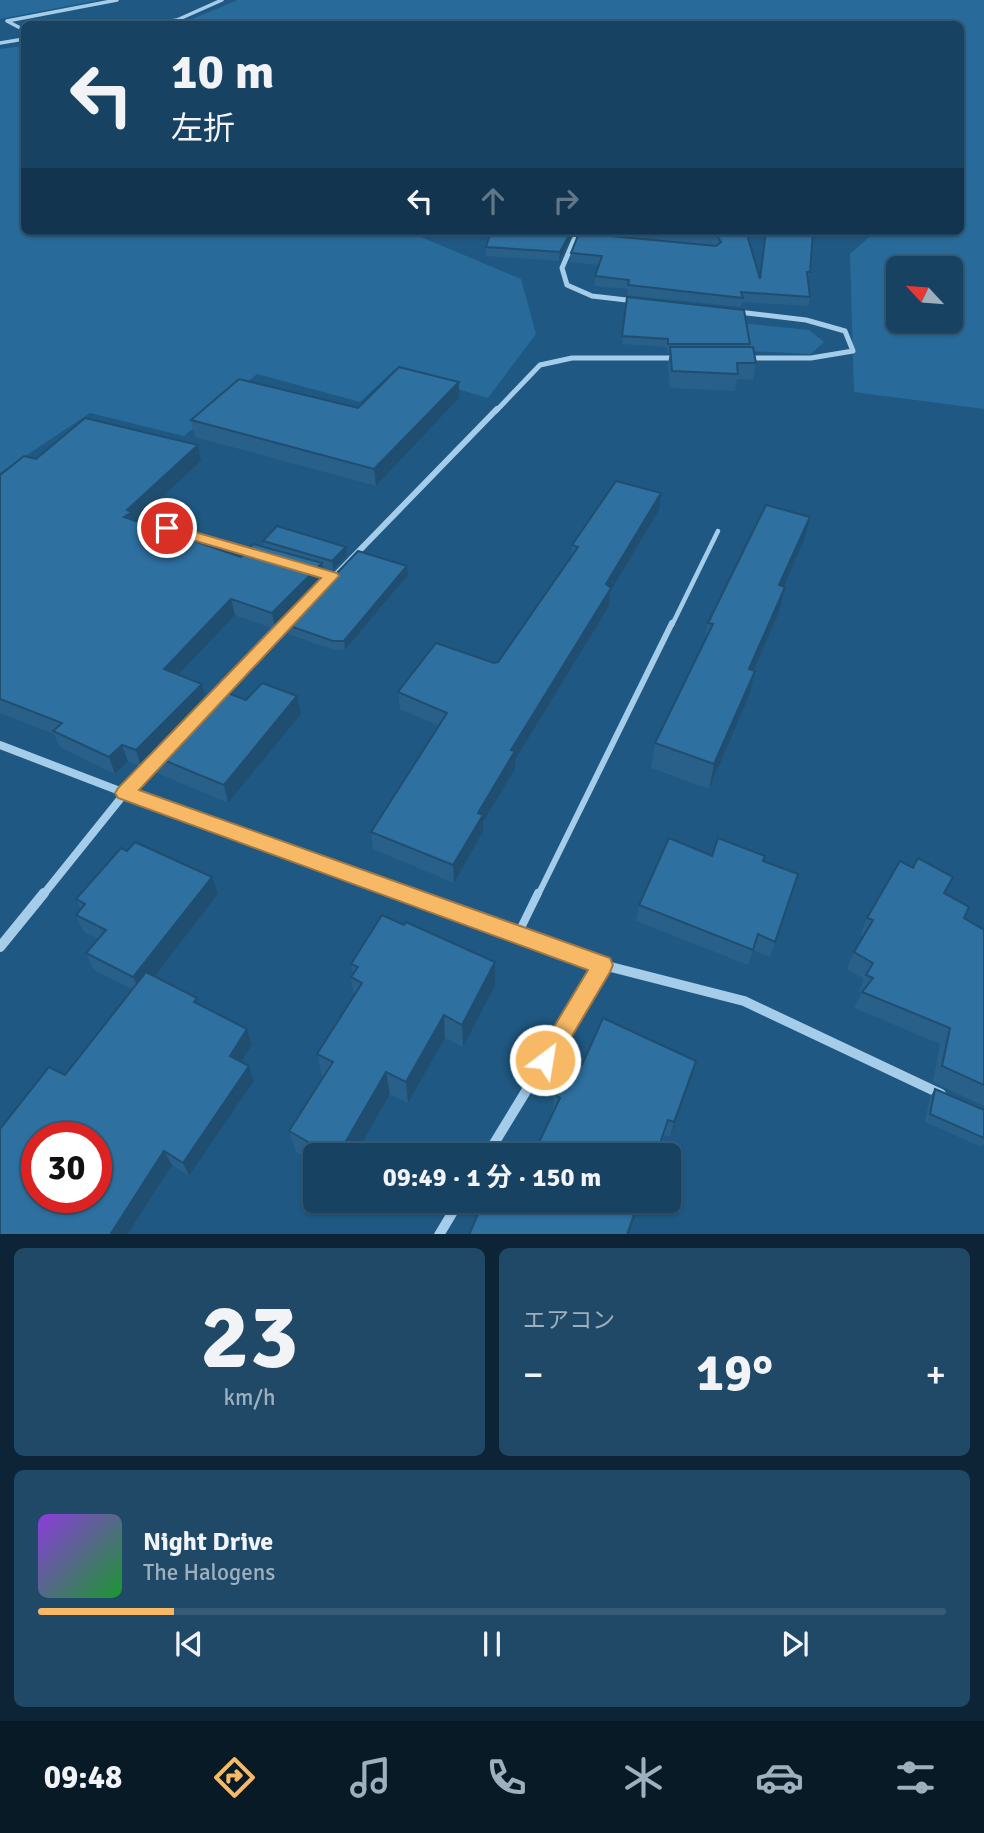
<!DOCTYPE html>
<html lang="ja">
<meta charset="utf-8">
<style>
:root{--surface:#174262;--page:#204968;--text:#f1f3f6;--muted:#9eb0be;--line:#365b77;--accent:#f7b965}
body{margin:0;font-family:Signika,"Noto Sans JP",sans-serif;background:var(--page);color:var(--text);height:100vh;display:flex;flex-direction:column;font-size:26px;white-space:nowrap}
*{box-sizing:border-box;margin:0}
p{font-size:23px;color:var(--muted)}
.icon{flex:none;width:38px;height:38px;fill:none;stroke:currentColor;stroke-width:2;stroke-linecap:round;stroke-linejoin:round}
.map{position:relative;height:1234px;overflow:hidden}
.drawer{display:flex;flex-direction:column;gap:14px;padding:14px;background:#0d2436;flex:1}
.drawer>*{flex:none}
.top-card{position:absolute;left:21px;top:21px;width:943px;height:214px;border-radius:10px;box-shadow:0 2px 5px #0004,0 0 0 2px var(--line);background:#174262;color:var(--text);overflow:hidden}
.needle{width:46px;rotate:296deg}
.fabs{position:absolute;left:886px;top:256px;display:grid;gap:14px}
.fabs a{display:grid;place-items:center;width:77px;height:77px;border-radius:10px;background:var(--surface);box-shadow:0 2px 5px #0004,0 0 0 2px var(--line);font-size:35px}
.speed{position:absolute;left:21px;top:1122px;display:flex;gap:14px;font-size:35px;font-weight:700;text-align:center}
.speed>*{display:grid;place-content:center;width:91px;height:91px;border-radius:50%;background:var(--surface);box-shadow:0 2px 5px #0004,0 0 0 2px var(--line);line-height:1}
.speed .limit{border:10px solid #d22;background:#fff;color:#111}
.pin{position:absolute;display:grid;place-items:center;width:60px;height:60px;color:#fff;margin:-30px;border:4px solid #fff;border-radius:50%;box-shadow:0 2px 7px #0007}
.me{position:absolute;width:77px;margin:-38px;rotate:31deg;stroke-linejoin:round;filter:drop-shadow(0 0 5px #0008)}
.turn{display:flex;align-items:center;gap:24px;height:147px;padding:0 35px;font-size:32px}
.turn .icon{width:91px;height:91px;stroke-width:2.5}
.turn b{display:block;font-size:49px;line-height:60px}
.lanes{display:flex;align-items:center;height:66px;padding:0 35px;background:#0003;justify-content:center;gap:35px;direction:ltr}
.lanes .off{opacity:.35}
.big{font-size:52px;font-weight:700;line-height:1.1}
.drawer .tile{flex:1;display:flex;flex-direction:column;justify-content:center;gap:10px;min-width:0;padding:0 24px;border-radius:10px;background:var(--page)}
.drawer .dial{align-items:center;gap:0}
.dial b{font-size:91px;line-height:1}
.song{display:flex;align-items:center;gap:21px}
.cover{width:84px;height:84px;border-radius:10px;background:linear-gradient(135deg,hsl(270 70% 55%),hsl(130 70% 35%))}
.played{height:7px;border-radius:4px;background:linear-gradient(90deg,var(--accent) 15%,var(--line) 15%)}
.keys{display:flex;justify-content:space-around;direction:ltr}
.heat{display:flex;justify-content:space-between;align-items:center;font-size:38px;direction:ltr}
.drawer .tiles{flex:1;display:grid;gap:14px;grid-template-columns:1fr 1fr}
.tile:last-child{grid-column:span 2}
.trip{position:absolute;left:303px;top:1143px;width:378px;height:70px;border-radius:10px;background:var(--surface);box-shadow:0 2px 5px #0004,0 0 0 2px var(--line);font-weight:700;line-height:70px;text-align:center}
.menu{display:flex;height:112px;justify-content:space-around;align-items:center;background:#091a27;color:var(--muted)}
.menu .icon{width:49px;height:49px}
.menu .selected{color:var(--accent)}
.menu b{font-size:32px;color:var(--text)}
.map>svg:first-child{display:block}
.green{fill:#286b9b;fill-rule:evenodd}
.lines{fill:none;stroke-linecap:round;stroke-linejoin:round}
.service-far2{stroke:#a5cde9;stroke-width:4.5}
.service-far1{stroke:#a5cde9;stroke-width:6}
.service{stroke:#a5cde9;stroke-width:8}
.minor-far4{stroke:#a5cde9;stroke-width:3.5}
.minor-far3{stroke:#a5cde9;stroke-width:5}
.minor-far2{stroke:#a5cde9;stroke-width:6}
.minor-far1{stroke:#a5cde9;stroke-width:8}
.minor{stroke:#a5cde9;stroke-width:10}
.wall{fill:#28608a;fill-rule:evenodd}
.shaded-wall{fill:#204e70}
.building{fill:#2e70a0;stroke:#204e70;stroke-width:2;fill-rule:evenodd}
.route{fill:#f7b965;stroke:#a17842;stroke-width:2}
</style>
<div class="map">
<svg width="984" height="1235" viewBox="0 0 984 1235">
<rect width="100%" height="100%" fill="#1f5882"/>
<g class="green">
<polygon points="0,0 99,0 0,19"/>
<path d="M238,0H984V409L854,392L850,254L876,231H961V24H180ZM898,268H950V320H898Z"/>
<polygon points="24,46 24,231 395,231 421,237 521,279 536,334 488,398 394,370 360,402 257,374 184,436 90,413 0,473 0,49"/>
<polygon points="691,318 809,330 824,342 811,354 691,348"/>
</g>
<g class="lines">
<polyline class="service-far2" points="672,625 718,531"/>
<polyline class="service-far1" points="538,895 672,623"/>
<polyline class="service" points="518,934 538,893"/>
<g class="minor-far4">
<polyline points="154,24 177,20 222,0"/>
<polyline points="24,30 7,21 117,0"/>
<polyline points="0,43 24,39"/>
<polyline points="573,241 577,231"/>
</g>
<g class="minor-far3">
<polyline points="574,240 562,268 567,285 592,296 635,301"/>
<polyline points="738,312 806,320 845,331 853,351 811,358 748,358"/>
<polyline points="496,411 540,365 572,358 677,358"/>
</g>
<g class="minor-far2">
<polyline points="168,528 254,553"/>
<polyline points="287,625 497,409"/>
</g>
<g class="minor-far1">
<polyline points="217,697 289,623"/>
<polyline points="0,745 125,793 158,758"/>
<polyline points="43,895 125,793 407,895"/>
</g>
<g class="minor">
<polyline points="402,893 603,965 487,1155"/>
<polyline points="0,947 44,893"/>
<polyline points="603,965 744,1001 941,1094"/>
<polyline points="439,1235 460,1200"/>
</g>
</g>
<g class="wall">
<polygon points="478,231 575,231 559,261 486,256 486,247 491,234"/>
<path d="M580,231H746L759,278L810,272L808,281L810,297L808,306L742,302L741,307L627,295L628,289L594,286L595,276L599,265L570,262L571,253L581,233ZM592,234L716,245L717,246H716Z"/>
<polygon points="627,297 750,344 750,347 756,363 753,380 737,379 735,391 670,388 668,363 670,353 667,353 667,347 622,344"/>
<polygon points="459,382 459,398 376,486 195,437 191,420 358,408"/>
<polygon points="198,445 201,461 137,522 241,557 264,547 263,541 347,556 333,570 322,567 324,580 275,629 235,615 179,675 202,684 205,697 246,700 301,714 228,803 155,772 150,758 141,767 128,761 115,774 60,747 54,734 0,713 0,475 36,459"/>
<polygon points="659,510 610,592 609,606 515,760 515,769 483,822 483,832 454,883 373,849 371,832 439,726 400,709 398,692 498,662 571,556 572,545"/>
<polygon points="804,541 783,587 785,587 779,612 753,670 749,696 709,789 651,768 655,743 704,643 708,623"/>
<polygon points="408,575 345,650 334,650 288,634 287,625"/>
<polygon points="712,856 763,861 798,874 770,957 753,950 748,965 636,921 639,905"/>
<polygon points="944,893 964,918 984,930 984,1106 933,1082 940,1044 854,1008 861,993 859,991 864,979 847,969 854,952 864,936 860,935 867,918"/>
<polygon points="218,894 154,976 200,1006 247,1029 252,1045 241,1062 249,1066 254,1081 189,1176 172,1165 65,1075 132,989 94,970 86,953 98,939 84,932 76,915 81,910 76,899"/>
<polygon points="351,964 495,986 463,1047 445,1038 408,1103 390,1094 355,1155 315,1155 315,1163 296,1152 289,1131 323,1077 322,1076 317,1054 354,996 351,977 353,974"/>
<polygon points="582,1065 692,1077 670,1137 665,1135 657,1155 533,1155 554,1111 553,1110 554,1094"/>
<polygon points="935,1089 984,1110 984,1143 981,1147 925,1122 930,1097"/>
</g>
<g class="shaded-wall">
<polygon points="571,231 575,231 559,261 560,252"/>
<polygon points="459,382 459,398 376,486 374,469"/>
<polygon points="198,445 201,461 135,523 124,517 127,510"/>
<polygon points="661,493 659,510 610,592 609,606 515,760 515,769 483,822 483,832 454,883 453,865 478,813 511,750 606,584"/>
<polygon points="810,517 804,541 773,610 779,585"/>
<polygon points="346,547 347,556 333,570 332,561"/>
<polygon points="322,563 324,580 275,629 272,613"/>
<polygon points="407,566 408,575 345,650 344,641"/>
<polygon points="785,587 779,612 743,694 749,669"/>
<polygon points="231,599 235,615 169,685 164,669"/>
<polygon points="755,671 749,696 709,789 714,764"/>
<polygon points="202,684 206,700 149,754 150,758 141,767 136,750"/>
<polygon points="297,696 301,714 228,803 224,785"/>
<polygon points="122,745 128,761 115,774 109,757"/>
<polygon points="212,877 218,894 141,994 133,977"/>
<polygon points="495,962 495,986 463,1047 462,1025"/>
<polygon points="444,1015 445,1038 408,1103 406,1082"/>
<polygon points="247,1029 252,1045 235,1071 230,1056"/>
<polygon points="696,1061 692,1077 670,1137 674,1122"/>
<polygon points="249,1066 254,1081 189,1176 183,1163"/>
<polygon points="386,1072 390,1094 355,1155 338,1155"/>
<polygon points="164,1151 172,1165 127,1235 110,1235"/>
<polygon points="639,1200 641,1200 628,1235 627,1235"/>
</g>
<g class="building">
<polygon points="491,231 571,231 560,252 486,247"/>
<polygon points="659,231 746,231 760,279 766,231 813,231 810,272 807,272 810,297 741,292 743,298 628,285 629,280 595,276 602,256 571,253 579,233 716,246 721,242 717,236"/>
<polygon points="627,297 744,310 750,344 668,344 668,339 622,336"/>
<polygon points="670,347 753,347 756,363 737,363 738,374 672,371"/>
<polygon points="399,367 459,382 374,469 191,420 239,379 358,408"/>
<polygon points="85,418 198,445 127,510 132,512 124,517 241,557 253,544 322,563 272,613 231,599 164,669 202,684 136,750 122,745 109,757 53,731 62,723 0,699 0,475 24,456 36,459"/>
<polygon points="616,481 661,493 606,584 611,588 511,750 515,751 478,813 483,815 453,865 371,832 447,713 398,692 436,643 494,663 498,662 578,547 572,545"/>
<polygon points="766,505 810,517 779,585 785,587 749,669 755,671 714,764 655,743 713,624 708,623"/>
<polygon points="277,526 346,547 332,561 263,541"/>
<polygon points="358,551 407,566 344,641 333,641 287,625"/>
<polygon points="262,683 297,696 224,785 149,754 215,688 246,700"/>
<polygon points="669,838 712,856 718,838 765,856 763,861 798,874 775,942 758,934 753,950 639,905"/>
<polygon points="135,842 212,877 133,977 86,953 106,930 76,915 85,904 76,899 121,848 127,851"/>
<polygon points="918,858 953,877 944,893 969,907 964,918 984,930 984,1085 942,1066 950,1028 862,992 873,978 866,975 873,963 854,952 873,920 867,918 900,861 913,868"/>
<polygon points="382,915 404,925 406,922 495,962 462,1025 444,1015 406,1082 386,1072 338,1155 331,1155 289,1131 333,1062 317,1054 362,983 351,977 358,967 351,964"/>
<path d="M146,972L197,998L194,1002L247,1029L230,1056L249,1066L183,1163L164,1151L110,1235H0V1129L49,1067L65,1075ZM37,1138H96V1197H37Z"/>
<polygon points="603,1018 696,1061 674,1122 668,1120 656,1155 533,1155 560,1098 554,1094 570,1059 582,1065"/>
<polygon points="935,1089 984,1110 984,1138 930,1114"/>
<polygon points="484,1200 492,1202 493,1200 639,1200 627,1235 469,1235"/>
</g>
<polygon class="route" points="167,524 337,573 339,576 139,790 610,958 613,965 610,972 553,1068 545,1071 537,1068 534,1060 588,970 118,798 115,793 118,788 321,578 162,531 162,525"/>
</svg>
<div class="fabs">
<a><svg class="needle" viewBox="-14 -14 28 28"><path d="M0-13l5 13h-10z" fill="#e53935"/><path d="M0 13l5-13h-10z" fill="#9eb0be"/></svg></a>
</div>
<div class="speed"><div class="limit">30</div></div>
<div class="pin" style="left:167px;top:528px;background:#d93025"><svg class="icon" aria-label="arrive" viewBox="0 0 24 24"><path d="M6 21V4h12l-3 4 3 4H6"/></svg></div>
<svg class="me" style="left:545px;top:1060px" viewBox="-20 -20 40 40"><circle r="17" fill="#f7b965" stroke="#fff" stroke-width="3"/><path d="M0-11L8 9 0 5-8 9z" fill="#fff"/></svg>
<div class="trip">09:49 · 1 分 · 150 m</div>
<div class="top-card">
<div class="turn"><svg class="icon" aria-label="left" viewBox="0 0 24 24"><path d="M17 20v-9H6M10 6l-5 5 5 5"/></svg><div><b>10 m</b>左折</div></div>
<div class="lanes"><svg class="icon" aria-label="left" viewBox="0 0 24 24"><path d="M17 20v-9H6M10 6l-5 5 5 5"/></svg><svg class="icon off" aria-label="ahead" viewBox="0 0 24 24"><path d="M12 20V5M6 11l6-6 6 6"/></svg><svg class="icon off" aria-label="right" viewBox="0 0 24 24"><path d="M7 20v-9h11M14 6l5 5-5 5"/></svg></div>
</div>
</div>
<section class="drawer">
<div class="tiles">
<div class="tile dial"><b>23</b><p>km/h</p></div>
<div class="tile"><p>エアコン</p>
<div class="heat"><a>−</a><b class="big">19°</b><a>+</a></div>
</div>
<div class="tile">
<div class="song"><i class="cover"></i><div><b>Night Drive</b><p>The Halogens</p></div></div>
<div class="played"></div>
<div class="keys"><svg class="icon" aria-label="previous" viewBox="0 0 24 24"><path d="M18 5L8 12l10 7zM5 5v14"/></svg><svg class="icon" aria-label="pause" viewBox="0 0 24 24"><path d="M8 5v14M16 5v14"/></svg><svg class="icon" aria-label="next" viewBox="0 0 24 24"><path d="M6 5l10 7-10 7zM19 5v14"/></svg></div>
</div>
</div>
</section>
<nav class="menu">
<b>09:48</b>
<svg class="icon selected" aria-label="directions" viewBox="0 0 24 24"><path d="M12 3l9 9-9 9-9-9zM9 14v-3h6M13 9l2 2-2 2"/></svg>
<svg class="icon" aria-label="music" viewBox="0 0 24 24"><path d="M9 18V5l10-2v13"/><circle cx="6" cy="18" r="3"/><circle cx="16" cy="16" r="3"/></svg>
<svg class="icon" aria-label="phone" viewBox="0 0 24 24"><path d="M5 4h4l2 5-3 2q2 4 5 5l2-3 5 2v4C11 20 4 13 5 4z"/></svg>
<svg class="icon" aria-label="climate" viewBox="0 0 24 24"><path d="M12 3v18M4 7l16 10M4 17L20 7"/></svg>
<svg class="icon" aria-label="car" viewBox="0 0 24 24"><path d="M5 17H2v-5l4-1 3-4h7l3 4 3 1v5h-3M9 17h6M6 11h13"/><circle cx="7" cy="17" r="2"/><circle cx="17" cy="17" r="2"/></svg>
<svg class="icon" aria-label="filters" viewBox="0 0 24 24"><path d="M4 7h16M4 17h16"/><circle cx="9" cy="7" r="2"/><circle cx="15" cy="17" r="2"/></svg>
</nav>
